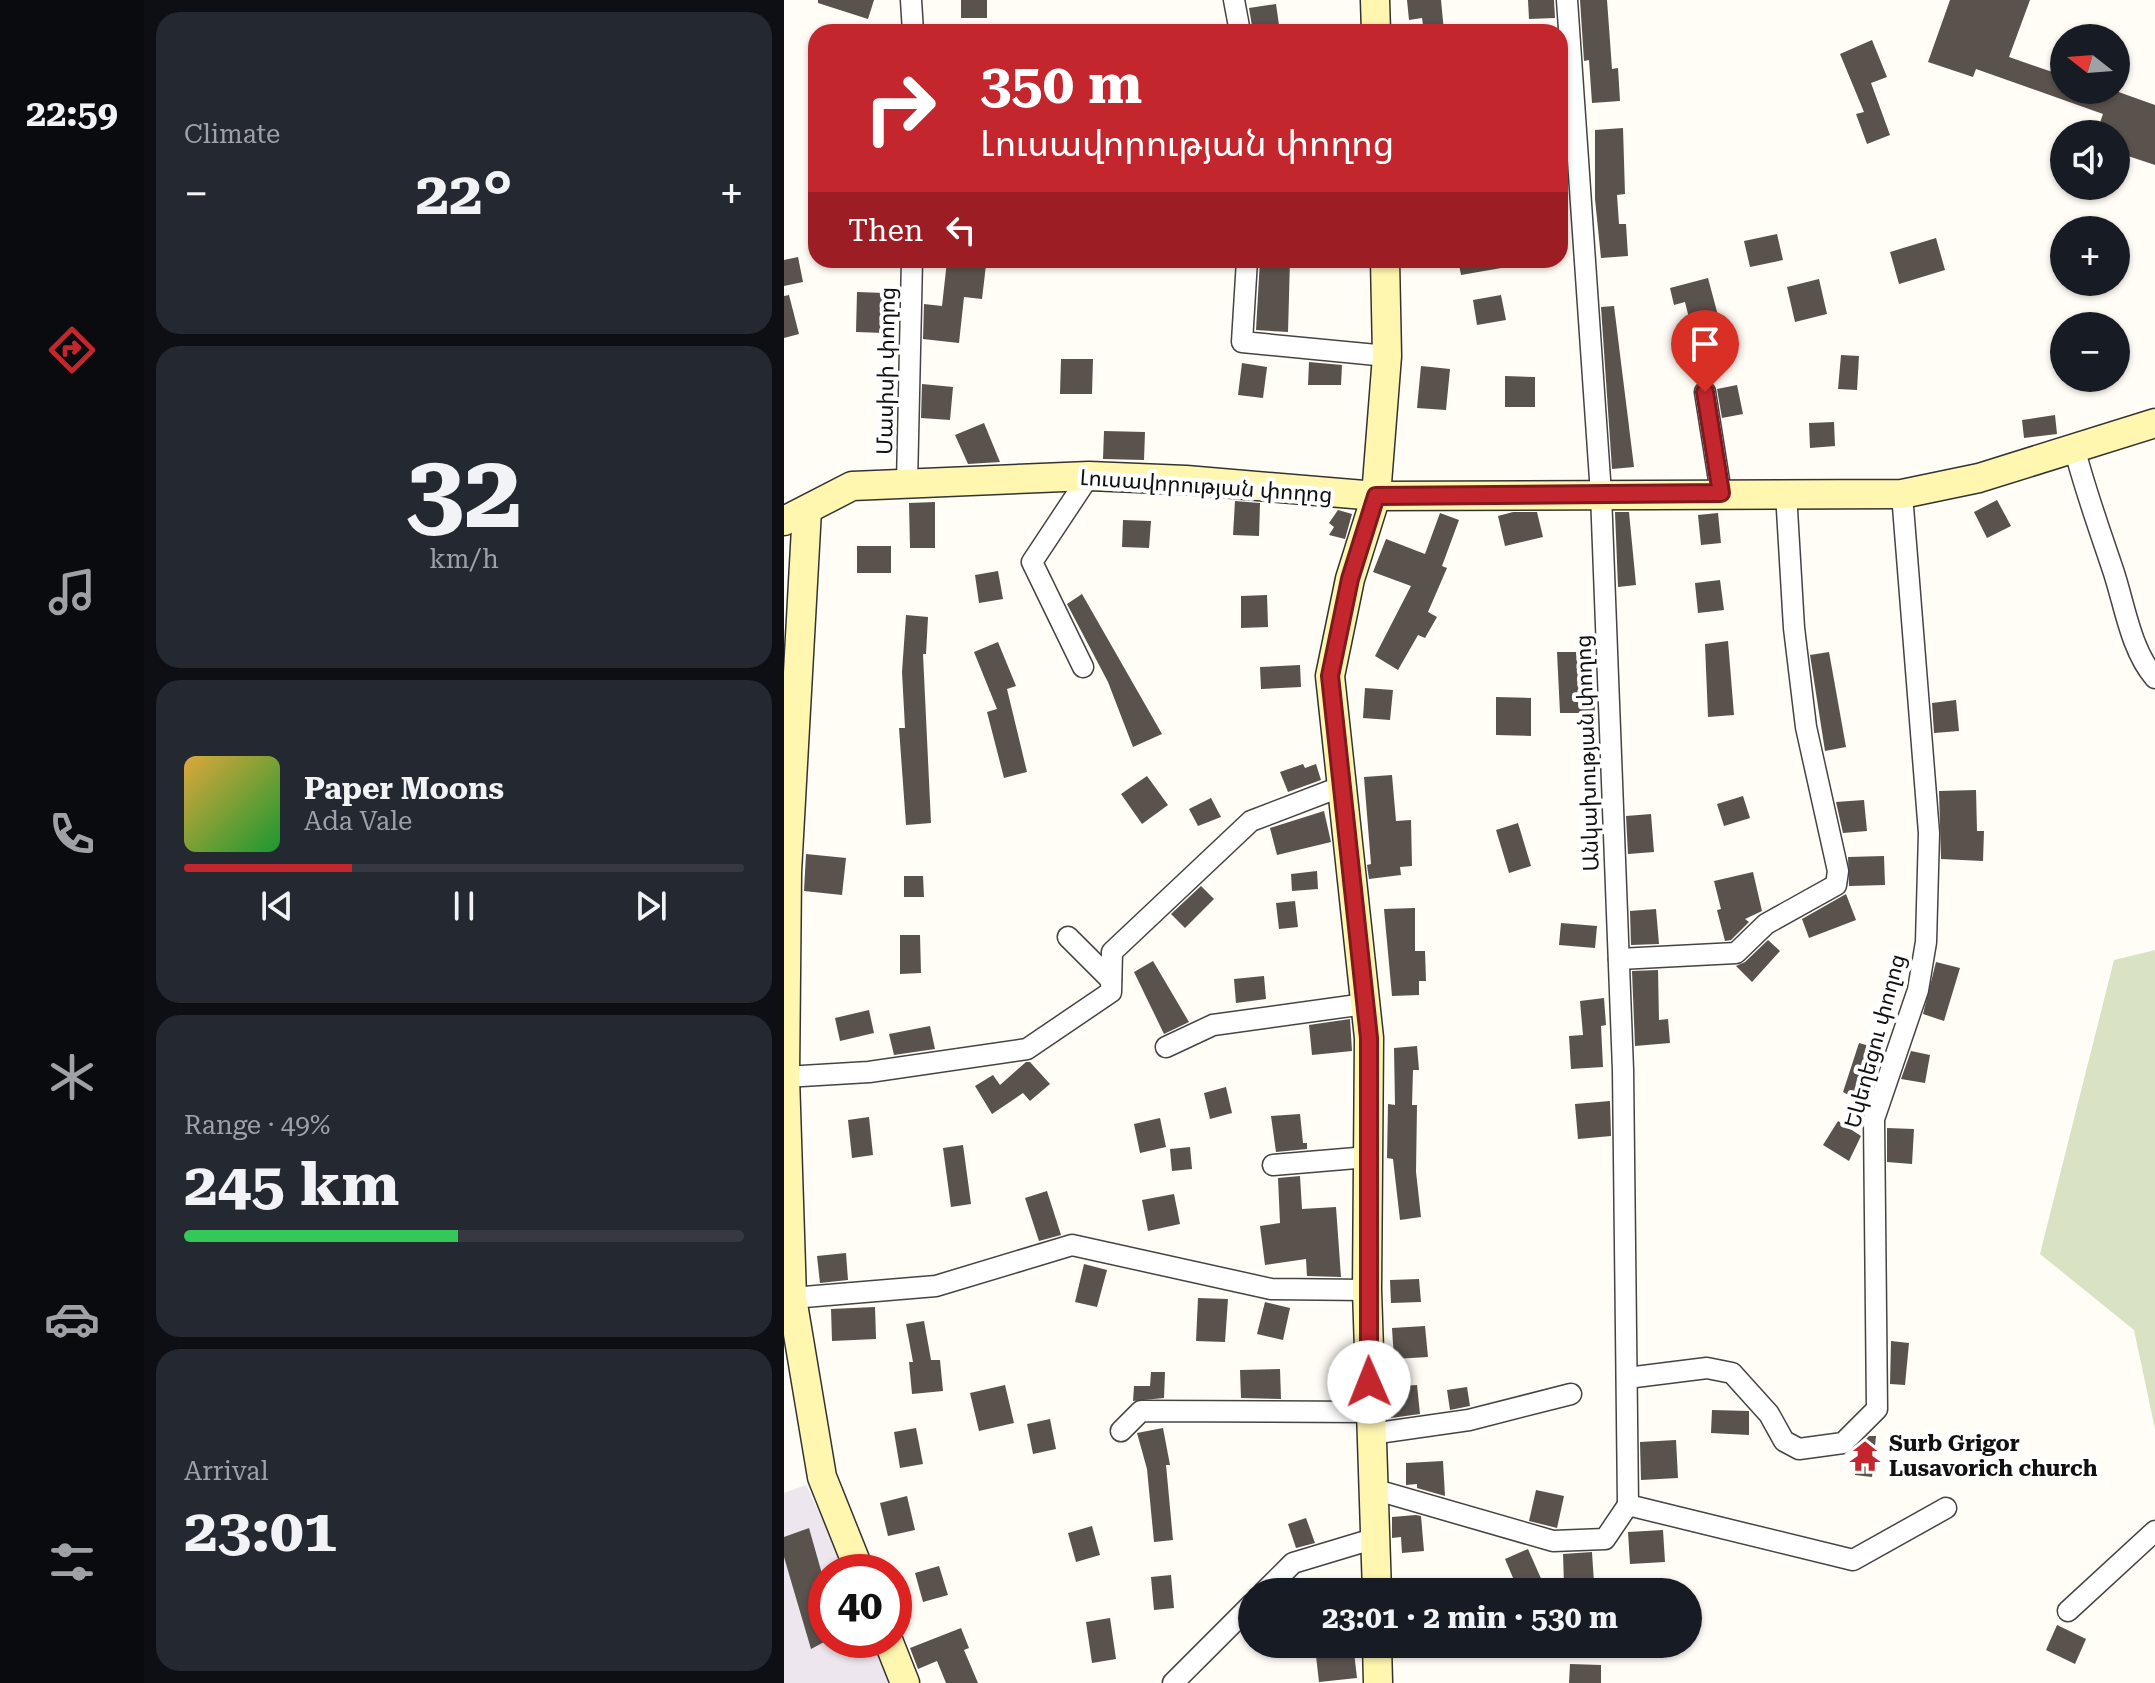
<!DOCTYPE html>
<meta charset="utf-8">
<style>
:root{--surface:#171b24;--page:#242831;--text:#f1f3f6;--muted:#9ea1a6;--line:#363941;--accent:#c4262e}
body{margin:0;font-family:"Roboto Serif","Noto Sans Armenian",serif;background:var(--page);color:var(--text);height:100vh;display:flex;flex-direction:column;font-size:30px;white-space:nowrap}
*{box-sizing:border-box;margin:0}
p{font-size:26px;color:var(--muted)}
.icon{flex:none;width:44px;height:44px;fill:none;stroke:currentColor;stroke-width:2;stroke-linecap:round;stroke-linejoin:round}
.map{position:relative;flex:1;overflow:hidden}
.details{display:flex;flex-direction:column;gap:12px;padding:12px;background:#0d0f14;width:640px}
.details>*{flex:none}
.hud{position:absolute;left:24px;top:24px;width:760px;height:244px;border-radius:24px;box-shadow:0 2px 6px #0004;background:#c4262e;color:#fff;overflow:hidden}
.needle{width:52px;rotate:287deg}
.buttons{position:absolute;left:1266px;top:24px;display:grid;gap:16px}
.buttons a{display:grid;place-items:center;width:80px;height:80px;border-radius:50%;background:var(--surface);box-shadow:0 2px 6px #0004;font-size:40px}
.speed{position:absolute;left:24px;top:1554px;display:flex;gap:16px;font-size:40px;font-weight:700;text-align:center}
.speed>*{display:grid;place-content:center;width:104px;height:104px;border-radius:50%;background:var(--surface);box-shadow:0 2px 6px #0004;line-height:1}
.speed .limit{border:12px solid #d22;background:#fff;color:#111}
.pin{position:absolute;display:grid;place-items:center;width:68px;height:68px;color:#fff;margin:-82px -34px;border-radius:50% 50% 50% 0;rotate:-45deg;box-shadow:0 0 8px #0007}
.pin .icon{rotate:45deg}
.me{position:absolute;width:88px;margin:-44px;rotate:359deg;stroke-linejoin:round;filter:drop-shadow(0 0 6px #0008)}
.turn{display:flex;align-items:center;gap:28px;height:168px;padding:0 40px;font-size:36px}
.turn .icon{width:104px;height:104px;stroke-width:2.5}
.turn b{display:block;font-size:56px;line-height:68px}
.then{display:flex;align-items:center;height:76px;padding:0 40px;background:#0003;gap:16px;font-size:30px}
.big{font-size:60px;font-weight:700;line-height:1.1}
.details .tile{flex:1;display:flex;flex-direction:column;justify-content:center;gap:12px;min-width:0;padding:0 28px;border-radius:24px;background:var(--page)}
.details .dial{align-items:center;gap:0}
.dial b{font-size:104px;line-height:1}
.song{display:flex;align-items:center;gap:24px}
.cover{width:96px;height:96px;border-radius:12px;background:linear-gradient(135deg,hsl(40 70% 55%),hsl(130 70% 35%))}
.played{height:8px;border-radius:4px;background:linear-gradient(90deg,var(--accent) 30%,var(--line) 30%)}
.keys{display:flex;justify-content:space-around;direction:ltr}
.heat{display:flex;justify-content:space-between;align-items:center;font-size:44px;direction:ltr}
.charge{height:12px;border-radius:6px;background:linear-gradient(90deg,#34c759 49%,var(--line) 0)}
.trip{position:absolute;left:454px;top:1578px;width:464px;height:80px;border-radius:40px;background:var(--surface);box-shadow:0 2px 6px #0004;font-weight:700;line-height:80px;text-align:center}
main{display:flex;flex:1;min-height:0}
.dock{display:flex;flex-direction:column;width:144px;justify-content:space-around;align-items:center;background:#090b0e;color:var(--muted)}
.dock .icon{width:56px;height:56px}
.dock .current{color:var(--accent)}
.dock b{font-size:36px;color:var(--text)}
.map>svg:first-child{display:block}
.industrial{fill:#eee6ef}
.cemetery{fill:#d9e3c4}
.building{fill:#5a524d}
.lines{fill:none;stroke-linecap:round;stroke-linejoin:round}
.street-casing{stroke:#444;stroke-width:23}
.secondary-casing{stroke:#333;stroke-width:31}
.street{stroke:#fff;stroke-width:20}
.secondary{stroke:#fff6b0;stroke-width:28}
.route-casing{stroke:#7f191e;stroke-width:20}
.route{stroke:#c4262e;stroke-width:14}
.labels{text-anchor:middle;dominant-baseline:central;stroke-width:8;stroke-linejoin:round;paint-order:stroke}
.street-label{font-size:22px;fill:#111;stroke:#fff}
.poi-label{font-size:22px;font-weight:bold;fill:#111;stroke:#fff;text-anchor:start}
</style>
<main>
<nav class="dock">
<b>22:59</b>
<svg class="icon current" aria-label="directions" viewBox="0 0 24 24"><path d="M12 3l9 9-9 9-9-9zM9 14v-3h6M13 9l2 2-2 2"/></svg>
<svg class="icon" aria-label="music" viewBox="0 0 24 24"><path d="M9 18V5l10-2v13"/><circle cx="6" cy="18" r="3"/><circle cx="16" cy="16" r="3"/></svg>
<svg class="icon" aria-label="phone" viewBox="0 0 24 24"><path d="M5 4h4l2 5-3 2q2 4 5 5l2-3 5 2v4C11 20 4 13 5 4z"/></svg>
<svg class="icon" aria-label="climate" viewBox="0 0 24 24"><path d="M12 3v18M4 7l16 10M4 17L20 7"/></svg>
<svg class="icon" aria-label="car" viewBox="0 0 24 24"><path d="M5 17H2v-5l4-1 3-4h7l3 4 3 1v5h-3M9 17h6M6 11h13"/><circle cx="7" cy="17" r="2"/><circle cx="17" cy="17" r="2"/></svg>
<svg class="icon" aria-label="filters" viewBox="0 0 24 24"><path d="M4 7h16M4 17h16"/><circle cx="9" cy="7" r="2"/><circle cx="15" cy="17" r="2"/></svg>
</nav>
<section class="details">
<div class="tile"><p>Climate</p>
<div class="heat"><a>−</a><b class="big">22°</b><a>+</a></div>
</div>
<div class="tile dial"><b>32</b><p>km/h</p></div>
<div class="tile">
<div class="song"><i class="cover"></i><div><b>Paper Moons</b><p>Ada Vale</p></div></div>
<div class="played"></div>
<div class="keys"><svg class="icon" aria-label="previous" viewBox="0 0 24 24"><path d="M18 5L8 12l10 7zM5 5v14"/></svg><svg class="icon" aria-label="pause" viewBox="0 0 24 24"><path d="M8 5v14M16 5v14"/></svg><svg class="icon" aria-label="next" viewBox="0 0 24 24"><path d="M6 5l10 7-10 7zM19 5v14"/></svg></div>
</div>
<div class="tile"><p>Range · 49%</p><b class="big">245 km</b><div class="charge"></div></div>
<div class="tile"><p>Arrival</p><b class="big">23:01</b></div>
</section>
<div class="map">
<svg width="1371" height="1683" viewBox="0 0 1371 1683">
<rect width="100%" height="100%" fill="#fffdf5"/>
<polygon class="industrial" points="22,1485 64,1572 42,1572 42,1640 95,1640 111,1683 0,1683 0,1493"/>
<polygon class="cemetery" points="1371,950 1371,1429 1350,1330 1256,1254 1330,960"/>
<g class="building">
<polygon points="34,0 90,0 84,19 34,3"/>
<rect x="177" y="0" width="26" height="18"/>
<polygon points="623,0 657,0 660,31 640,32 638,18 625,20"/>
<polygon points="744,0 770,0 771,18 745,19"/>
<polygon points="796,0 823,0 828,69 834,68 836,101 808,103 805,60 800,61"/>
<polygon points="1166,0 1246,0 1225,57 1280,76 1280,90 1329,90 1371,105 1371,165 1332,152 1332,134 1312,134 1319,114 1192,69 1189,77 1144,62"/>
<polygon points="492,4 496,32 469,32 465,8"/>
<polygon points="1088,40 1103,77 1087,83 1106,135 1083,144 1072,114 1080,112 1056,54"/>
<polygon points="839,128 841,194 833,195 835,224 842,224 844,256 817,258 811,199 811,130"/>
<polygon points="993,234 999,260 966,267 960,241"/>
<polygon points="1152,238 1161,270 1115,284 1106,252"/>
<polygon points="14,257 19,282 0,286 0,260"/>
<polygon points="476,260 506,260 504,332 472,330"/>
<polygon points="674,260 722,260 723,267 677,275"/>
<polygon points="163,261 202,265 198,299 180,297 175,343 139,339 140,304 158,306"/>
<polygon points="924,278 940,338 912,346 901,302 890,305 886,288"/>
<polygon points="1035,279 1043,314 1011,322 1003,287"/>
<polygon points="73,292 101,293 100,333 72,332"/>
<polygon points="5,295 15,334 0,338 0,296"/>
<polygon points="717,295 722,320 693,325 689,300"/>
<polygon points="830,306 850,467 828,469 817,307"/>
<polygon points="1057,355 1075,356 1073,390 1054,389"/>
<polygon points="277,359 309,359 308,394 276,394"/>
<polygon points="525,362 558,365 557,385 524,385"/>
<polygon points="458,363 483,367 479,398 454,395"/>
<polygon points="637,366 666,369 662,410 633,408"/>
<polygon points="721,376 751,377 751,407 721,407"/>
<polygon points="138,384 169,387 166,420 137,418"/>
<polygon points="953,385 959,414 938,418 933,389"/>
<polygon points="1271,415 1273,434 1240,438 1238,420"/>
<polygon points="1050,422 1051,446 1026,448 1025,423"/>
<polygon points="200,423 216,462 184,464 171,435"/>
<polygon points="320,431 361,432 360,460 319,459"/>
<polygon points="1213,500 1227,526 1203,538 1190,512"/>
<polygon points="451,501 476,503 475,536 449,535"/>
<polygon points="151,502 151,548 126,548 125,503"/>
<polygon points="554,510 568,514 561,539 545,535 550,527 545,523"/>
<polygon points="729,512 753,512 759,537 721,546 714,516"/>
<polygon points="831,512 845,512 852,585 834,587"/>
<polygon points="656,513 675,520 658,566 663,568 644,612 653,617 641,638 634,635 614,670 591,656 627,586 589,572 602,539 641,554"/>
<polygon points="934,513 937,543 917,545 914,515"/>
<polygon points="339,520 367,521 365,548 338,547"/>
<rect x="73" y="546" width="34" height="27"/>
<polygon points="214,571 219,599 195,603 191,575"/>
<polygon points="936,580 940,610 914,613 911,583"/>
<polygon points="298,594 378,734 349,747 324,682 283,604"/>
<polygon points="483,595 484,627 457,628 457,596"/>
<polygon points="122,615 144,617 142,654 139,654 147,823 122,825 115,728 121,728 118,672"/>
<polygon points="944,641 950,715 924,717 921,644"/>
<polygon points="214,642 232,686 223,689 243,772 220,778 203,712 213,709 190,652"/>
<polygon points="773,652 809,652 811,713 776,713"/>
<polygon points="1045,652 1062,747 1041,751 1026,655"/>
<polygon points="516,665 517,687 477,689 476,667"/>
<polygon points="581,688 609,690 606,720 579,718"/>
<polygon points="712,697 747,698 747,736 712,735"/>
<polygon points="1172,700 1175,731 1150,733 1148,703"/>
<polygon points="519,764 521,768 532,764 537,780 504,792 496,772"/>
<polygon points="608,775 612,821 627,820 628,866 616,867 617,875 585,879 583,865 587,864 580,777"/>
<polygon points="363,776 384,805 358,824 337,794"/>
<polygon points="1192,790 1193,831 1200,831 1199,861 1157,859 1155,791"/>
<polygon points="959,796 966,818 940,826 933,804"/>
<polygon points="427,798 437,817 414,826 405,809"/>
<polygon points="1080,800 1083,831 1059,833 1052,802"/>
<polygon points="540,811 547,842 493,855 486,828"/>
<polygon points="867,814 870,852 844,854 842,816"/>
<polygon points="734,823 747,866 725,873 712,830"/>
<polygon points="22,854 62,858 58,895 20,891"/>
<polygon points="1100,856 1101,885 1065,886 1064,857"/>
<polygon points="533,871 534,889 508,891 507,874"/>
<polygon points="969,872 978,911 961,919 965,922 947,940 941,941 933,910 937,909 930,881"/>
<polygon points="120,876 139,876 140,897 120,897"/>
<polygon points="417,886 430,899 401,928 387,914"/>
<polygon points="1062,894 1072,920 1025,938 1018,919"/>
<polygon points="511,901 514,927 495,929 492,903"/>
<polygon points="631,908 631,951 641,951 642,981 635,981 635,995 608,996 600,909"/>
<polygon points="872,909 875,944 847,945 846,911"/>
<polygon points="777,923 813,926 811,948 775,945"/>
<polygon points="116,935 136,935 137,973 116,974"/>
<polygon points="984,940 996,951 968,982 952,966 961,962"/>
<polygon points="369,961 405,1022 380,1034 350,972"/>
<polygon points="1152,962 1176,968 1160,1021 1139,1014"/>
<polygon points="874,970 875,1020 884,1019 886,1043 851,1046 848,971"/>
<polygon points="480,976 482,999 452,1003 450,979"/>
<polygon points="820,998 822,1025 817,1026 819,1067 787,1069 785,1036 799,1035 796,1001"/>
<polygon points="85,1010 90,1033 56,1041 51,1018"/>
<polygon points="566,1019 568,1051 528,1055 525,1025"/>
<polygon points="146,1026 151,1049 110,1055 105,1034"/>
<polygon points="1075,1043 1100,1050 1081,1104 1059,1092"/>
<polygon points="633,1046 635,1070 629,1070 628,1105 633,1105 632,1172 637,1217 616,1220 609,1159 603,1158 604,1104 611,1105 610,1048"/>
<polygon points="1127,1051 1146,1055 1141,1083 1117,1079"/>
<polygon points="242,1062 246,1062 266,1084 246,1101 239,1093 208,1114 191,1086 209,1075 216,1085"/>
<polygon points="442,1087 448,1113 426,1119 420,1093"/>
<polygon points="826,1101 827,1136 794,1139 791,1104"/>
<polygon points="516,1114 519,1143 523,1143 523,1149 492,1152 487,1116"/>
<polygon points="85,1117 89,1155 68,1158 64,1120"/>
<polygon points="376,1118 382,1147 356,1153 350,1124"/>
<polygon points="1054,1121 1077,1136 1065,1161 1039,1145"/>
<polygon points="1103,1128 1130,1129 1128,1164 1103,1162"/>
<polygon points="179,1145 187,1204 167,1207 159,1148"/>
<polygon points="406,1147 408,1169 388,1171 386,1149"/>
<polygon points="516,1176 518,1209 552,1207 557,1277 523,1276 522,1259 481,1265 476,1226 496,1223 494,1178"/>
<polygon points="263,1191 277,1235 255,1241 241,1198"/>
<polygon points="390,1194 396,1224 364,1231 358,1200"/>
<polygon points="62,1253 64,1280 36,1283 33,1256"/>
<polygon points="300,1264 323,1270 313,1307 291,1302"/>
<polygon points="635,1279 637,1302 607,1303 606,1280"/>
<polygon points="414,1298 444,1299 441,1342 412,1341"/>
<polygon points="481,1302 506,1308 499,1340 473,1334"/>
<polygon points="91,1307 92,1339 48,1341 47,1309"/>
<polygon points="140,1321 147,1360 156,1360 159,1391 128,1394 125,1362 129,1362 122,1324"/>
<polygon points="641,1326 644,1357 610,1359 608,1328"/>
<polygon points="1107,1341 1125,1343 1121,1385 1106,1384"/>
<polygon points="496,1369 497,1399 457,1398 456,1370"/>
<polygon points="367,1372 381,1372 380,1398 349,1401 350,1386 366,1386"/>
<polygon points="221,1385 230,1423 195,1431 186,1393"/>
<polygon points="633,1385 636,1414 607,1418 605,1387"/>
<polygon points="683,1387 686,1406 666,1410 663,1390"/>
<polygon points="928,1410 965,1411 965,1435 927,1433"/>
<polygon points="266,1419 272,1449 249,1454 243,1424"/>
<polygon points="132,1428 139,1464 116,1468 110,1432"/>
<polygon points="379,1428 386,1465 382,1465 389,1540 370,1542 363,1469 353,1433"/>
<polygon points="1085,1436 1092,1436 1088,1477 1071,1475 1074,1447"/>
<polygon points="892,1440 894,1478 857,1480 856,1442"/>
<polygon points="659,1461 661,1496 633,1488 633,1484 622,1485 622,1463"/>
<polygon points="752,1490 780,1496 773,1528 745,1521"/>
<polygon points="123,1496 131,1530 104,1536 96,1503"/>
<polygon points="632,1515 637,1516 640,1551 618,1553 617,1537 608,1538 608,1517"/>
<polygon points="522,1518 531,1543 512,1548 504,1524"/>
<polygon points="308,1526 316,1555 292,1562 284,1533"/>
<polygon points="25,1528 42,1588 42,1641 27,1649 0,1557 0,1537"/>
<polygon points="879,1530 881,1562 846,1564 844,1532"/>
<polygon points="744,1549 759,1583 735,1592 721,1559"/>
<polygon points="808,1552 810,1583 780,1585 779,1554"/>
<polygon points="155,1566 164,1595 139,1602 131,1573"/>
<polygon points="387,1575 390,1608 370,1610 367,1577"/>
<polygon points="326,1618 332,1659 308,1663 302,1622"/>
<polygon points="1273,1625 1302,1639 1291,1664 1262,1650"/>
<polygon points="177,1628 185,1648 180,1650 194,1683 162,1683 153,1661 134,1669 126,1648"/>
<polygon points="570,1652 573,1678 535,1682 532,1656"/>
<polygon points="786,1664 817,1665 817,1683 785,1683"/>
</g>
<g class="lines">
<defs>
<g id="street">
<polyline points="127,0 129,32"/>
<polyline points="450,0 456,32"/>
<polyline points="783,0 817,494 839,1070 844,1505"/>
<polyline points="463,260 458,342 603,356"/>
<polyline points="921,392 937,493"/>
<path d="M1290,447C1301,490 1316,531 1330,573C1341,607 1347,650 1371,678"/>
<polyline points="123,483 128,260"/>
<polyline points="299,667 248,562 305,476"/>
<polyline points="284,937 327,980"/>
<polyline points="835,959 952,953 982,924 1052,885 1054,871 1022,727 1010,628 1002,493"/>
<polyline points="382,1047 429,1025 581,1004"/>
<polyline points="1,1077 85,1072 243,1049 327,992 328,952 467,821 556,787"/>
<polyline points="489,1165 584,1157"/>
<polyline points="8,1298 152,1286 288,1245 487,1289 583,1290"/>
<polyline points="843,1378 923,1368 948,1373 985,1414 1000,1441 1015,1449 1059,1443 1093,1409 1090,1119 1134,990 1142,942 1145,833 1118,494"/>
<polyline points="337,1431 357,1411 585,1412"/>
<polyline points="587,1434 685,1420 787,1394"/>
<polyline points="589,1489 769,1541 821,1539 844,1505"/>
<polyline points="844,1505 1069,1560 1162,1508"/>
<polyline points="480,1592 509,1563 592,1538"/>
<polyline points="1284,1611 1371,1531"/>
<polyline points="389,1683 468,1604"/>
</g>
<g id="secondary">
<polyline points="591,0 592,32"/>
<polyline points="23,510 3,872 1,1077 8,1298 38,1477 76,1572"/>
<polyline points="0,521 68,486 305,476 402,480 592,496 1118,494 1195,478 1371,423"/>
<polyline points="593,1592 583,1290 585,1038 546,676 566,579 592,496 603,356 601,260"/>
<polyline points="104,1640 121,1683"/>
<polyline points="593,1644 594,1683"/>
</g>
</defs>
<use href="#street" class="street-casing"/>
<use href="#secondary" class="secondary-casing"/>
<use href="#street" class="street"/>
<use href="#secondary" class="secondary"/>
</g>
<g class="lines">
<defs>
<polyline id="route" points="585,1382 585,1038 546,676 566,579 592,496 937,493 921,392"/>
</defs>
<use href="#route" class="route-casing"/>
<use href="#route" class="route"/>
</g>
<defs>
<symbol id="temple-bare" viewBox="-9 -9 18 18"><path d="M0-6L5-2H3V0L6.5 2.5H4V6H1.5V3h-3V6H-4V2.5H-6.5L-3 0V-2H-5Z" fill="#c4262e" stroke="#fff" stroke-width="2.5" paint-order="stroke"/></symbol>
</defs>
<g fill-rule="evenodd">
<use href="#temple-bare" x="1059" y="1434" width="44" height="44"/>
</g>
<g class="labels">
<g class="street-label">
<text transform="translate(102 371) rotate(-89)">Մասիսի փողոց</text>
<text transform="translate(422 486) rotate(4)">Լուսավորության փողոց</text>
<text transform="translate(803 753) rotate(-92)">Անկախության փողոց</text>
<text transform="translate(1091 1041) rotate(-75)">Եկեղեցու փողոց</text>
</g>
<g class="poi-label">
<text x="1105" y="1443">Surb Grigor<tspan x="1105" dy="25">Lusavorich church</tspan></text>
</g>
</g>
</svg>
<div class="buttons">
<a><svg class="needle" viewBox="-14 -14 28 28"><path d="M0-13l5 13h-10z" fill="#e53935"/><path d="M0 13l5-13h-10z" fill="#9ea1a6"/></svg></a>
<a><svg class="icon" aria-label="sound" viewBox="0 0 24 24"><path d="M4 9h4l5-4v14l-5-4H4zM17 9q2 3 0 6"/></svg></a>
<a>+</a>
<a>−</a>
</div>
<div class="speed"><div class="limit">40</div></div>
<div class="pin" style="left:921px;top:392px;background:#d93025"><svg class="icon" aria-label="arrive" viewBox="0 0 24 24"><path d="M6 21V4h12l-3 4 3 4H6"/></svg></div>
<svg class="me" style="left:585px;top:1382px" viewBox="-20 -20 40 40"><circle r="19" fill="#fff"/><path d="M0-13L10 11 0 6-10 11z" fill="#c4262e"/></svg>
<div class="trip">23:01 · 2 min · 530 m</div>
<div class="hud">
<div class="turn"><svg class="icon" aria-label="right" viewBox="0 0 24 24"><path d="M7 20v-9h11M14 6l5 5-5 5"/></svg><div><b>350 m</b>Լուսավորության փողոց</div></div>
<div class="then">Then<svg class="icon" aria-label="left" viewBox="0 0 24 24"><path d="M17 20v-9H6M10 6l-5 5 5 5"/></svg></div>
</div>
</div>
</main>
